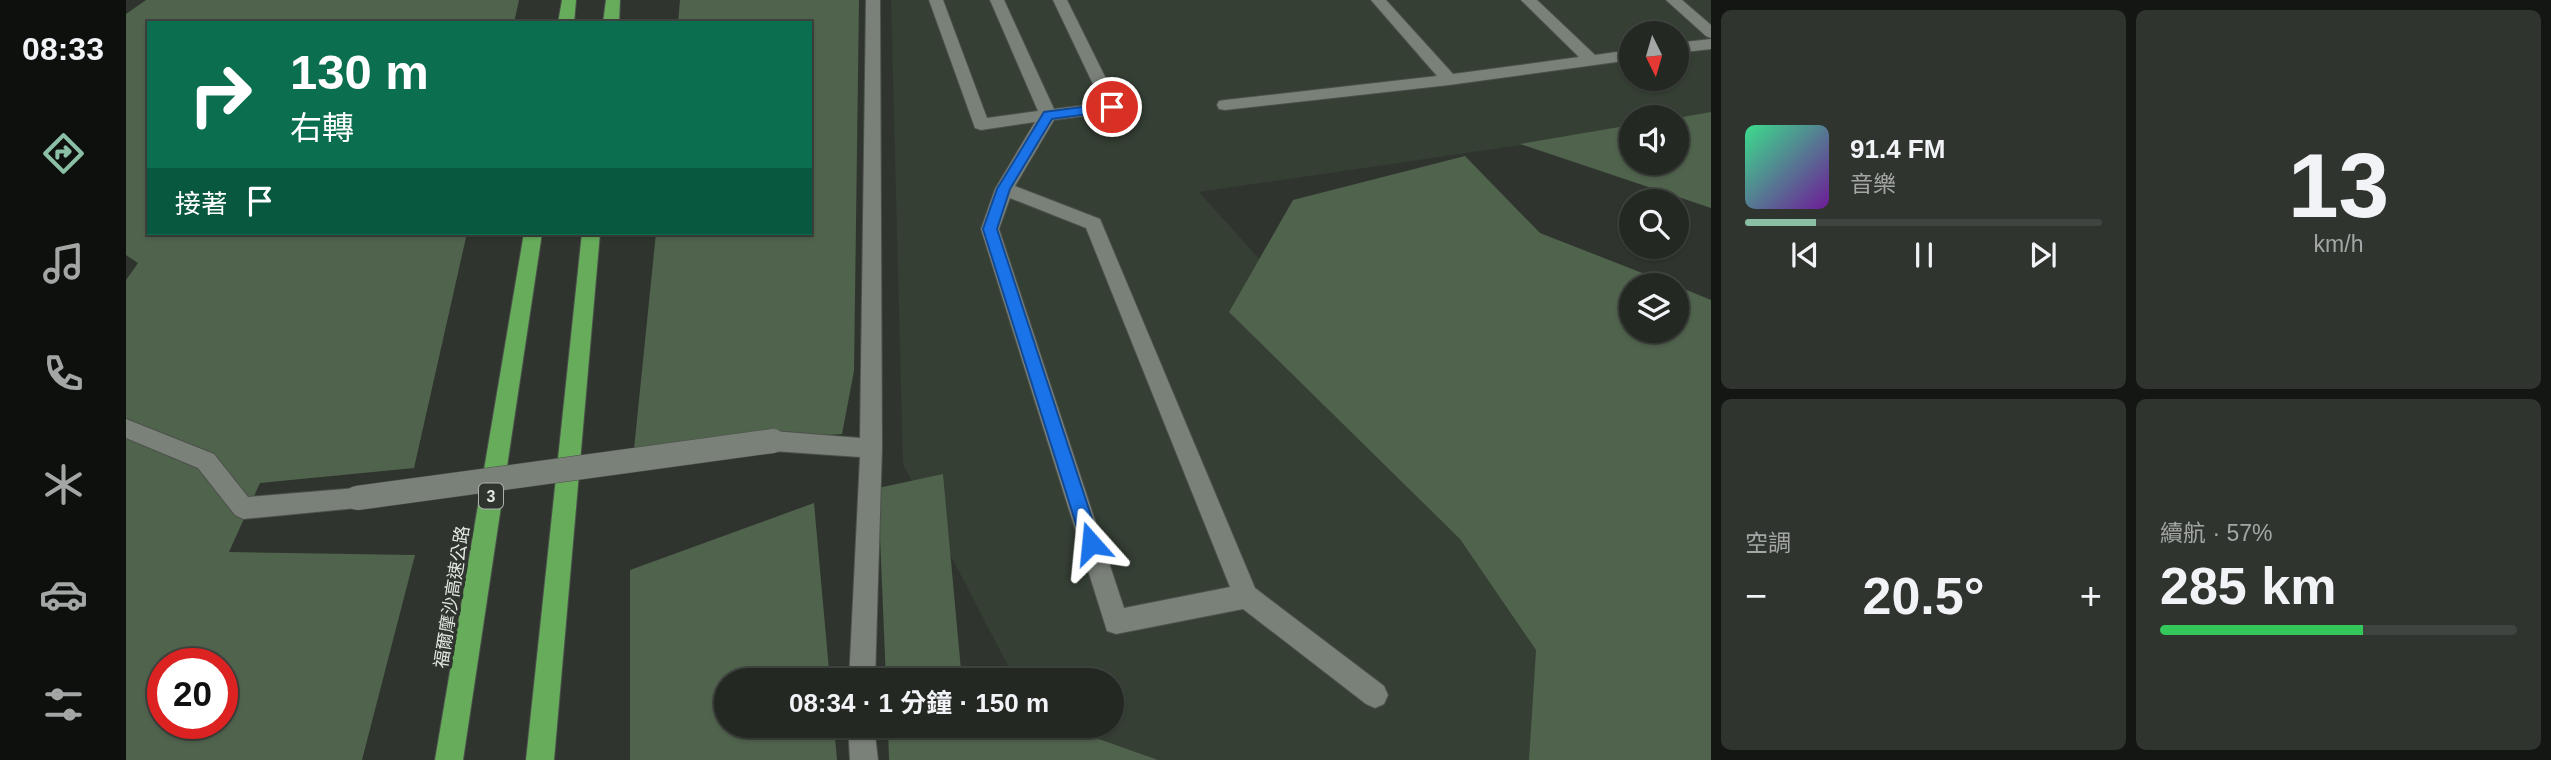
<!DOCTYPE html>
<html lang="zh-TW">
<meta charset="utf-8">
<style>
:root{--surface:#232822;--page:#2f342f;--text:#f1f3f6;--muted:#a3a6a5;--line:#404440;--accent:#8abfa5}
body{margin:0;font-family:Arial,"Noto Sans TC",sans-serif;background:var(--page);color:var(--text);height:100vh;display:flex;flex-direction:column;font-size:26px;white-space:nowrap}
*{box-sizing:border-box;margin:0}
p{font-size:23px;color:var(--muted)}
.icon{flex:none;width:38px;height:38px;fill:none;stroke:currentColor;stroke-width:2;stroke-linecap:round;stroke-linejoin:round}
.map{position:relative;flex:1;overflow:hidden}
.panel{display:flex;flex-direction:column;gap:10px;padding:10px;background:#131613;width:840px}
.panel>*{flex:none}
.guide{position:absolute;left:21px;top:21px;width:665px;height:214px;border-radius:0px;box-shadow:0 2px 5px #0004,0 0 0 2px var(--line);background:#0b6e4f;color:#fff;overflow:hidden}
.needle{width:46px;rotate:175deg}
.controls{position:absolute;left:1493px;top:21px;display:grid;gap:14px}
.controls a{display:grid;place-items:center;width:70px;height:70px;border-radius:50%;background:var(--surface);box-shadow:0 2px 5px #0004,0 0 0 2px var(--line);font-size:35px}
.speed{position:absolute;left:21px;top:648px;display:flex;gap:14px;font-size:35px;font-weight:700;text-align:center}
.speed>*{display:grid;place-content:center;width:91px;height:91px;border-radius:50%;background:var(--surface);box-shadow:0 2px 5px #0004,0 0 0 2px var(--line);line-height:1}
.speed .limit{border:10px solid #d22;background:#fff;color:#111}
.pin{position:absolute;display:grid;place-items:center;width:60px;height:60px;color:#fff;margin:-30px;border:4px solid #fff;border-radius:50%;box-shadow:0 2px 7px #0007}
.me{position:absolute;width:77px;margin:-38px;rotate:342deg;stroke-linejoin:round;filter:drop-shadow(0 0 5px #0008)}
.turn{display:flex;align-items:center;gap:24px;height:147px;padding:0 28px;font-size:32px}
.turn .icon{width:91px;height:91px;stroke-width:2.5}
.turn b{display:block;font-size:49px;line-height:60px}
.then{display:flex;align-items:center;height:66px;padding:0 28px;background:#0003;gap:14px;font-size:26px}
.big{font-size:52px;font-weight:700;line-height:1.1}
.panel .tile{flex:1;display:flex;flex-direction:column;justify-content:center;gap:10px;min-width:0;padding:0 24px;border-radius:10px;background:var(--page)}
.panel .dial{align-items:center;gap:0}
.dial b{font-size:91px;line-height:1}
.song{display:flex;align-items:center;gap:21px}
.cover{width:84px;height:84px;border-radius:10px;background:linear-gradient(135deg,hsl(150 70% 55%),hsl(280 70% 35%))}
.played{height:7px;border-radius:4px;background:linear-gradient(90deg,var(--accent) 20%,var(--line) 20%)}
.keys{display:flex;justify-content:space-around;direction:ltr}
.heat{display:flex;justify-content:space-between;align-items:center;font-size:38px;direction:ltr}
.charge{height:10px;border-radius:5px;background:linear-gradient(90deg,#34c759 57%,var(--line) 0)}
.panel .tiles{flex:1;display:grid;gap:10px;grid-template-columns:repeat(2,1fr)}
.trip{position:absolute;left:588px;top:668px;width:410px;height:70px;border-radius:35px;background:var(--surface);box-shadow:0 2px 5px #0004,0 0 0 2px var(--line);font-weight:700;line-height:70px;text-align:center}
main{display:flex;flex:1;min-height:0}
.tab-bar{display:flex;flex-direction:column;width:126px;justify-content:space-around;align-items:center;background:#0e100e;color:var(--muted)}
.tab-bar .icon{width:49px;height:49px}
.tab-bar .selected{color:var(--accent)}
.tab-bar b{font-size:32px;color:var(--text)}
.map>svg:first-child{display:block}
.built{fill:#353f34;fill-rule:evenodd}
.green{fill:#50634d;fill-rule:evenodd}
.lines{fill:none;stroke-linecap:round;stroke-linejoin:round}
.minor-casing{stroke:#4c514b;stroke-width:2}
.highway-casing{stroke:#4c514b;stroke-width:2}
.minor{fill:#7a8179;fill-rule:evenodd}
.highway{fill:#66ac5b;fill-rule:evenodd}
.minor-bridge-casing{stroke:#4c514b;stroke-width:25;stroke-linecap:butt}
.minor-bridge{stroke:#7a8179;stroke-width:24}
.route{fill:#1a73e8;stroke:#114b97;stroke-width:2}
.labels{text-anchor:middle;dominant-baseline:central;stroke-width:7;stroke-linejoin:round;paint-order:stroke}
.shield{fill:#2f352e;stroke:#acb1ac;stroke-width:2}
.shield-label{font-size:16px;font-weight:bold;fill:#e2e6e2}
.street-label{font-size:18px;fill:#e2e6e2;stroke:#2f352e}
</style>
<main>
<nav class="tab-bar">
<b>08:33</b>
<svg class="icon selected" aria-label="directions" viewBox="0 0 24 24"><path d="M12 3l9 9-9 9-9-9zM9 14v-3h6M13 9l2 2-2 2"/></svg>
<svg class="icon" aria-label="music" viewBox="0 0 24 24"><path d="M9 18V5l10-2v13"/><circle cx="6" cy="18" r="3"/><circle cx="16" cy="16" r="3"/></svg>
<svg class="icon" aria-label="phone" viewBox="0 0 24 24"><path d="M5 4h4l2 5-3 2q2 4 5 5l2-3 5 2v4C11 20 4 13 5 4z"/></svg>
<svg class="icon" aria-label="climate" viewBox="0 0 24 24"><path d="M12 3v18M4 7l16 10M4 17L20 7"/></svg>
<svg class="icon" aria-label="car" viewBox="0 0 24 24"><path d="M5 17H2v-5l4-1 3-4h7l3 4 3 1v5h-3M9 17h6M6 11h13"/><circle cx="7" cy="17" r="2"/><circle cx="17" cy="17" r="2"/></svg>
<svg class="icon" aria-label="filters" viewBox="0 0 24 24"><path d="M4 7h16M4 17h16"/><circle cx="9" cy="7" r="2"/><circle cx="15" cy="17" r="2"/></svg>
</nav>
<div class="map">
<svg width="1585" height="760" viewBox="0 0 1585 760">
<rect width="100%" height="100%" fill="#2f352e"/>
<path class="built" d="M765,0H1585V117L1551,122L1550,117H1505V129L1073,192L1470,633L1433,760H931L913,726H985V681H890L777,464ZM1505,33H1550V79H1505Z"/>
<g class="green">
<path d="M20,0H393L388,23H23V233H341L288,468L134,483L103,552L289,555L236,760H0V280L12,263L0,255V14ZM37,663H96V723H37Z"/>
<polygon points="554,0 733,0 728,371 716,434 508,449 530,233 684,233 684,23 552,23"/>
<polygon points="1585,112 1585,208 1394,144 1505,125 1505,163 1550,163 1551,118"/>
<polygon points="1339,156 1414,233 1547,285 1505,285 1505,331 1550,331 1551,286 1585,300 1585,760 1403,760 1410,650 1334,539 1103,312 1167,200"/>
<polygon points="817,474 836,681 760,681 752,488"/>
<polygon points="688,503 704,681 600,681 600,726 708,726 711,760 504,760 504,570"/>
<polygon points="762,726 936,726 1032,760 763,760"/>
</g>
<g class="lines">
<defs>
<g id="minor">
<polygon points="740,0 754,0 756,448 749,681 723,681 734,457 647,451 639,448 636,441 639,434 647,431 734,438"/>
<path d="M803,0H817L861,118L912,111L864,0H878L928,109L976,103L927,0H941L994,107L986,112L928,120L889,186L974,219L1129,588L1258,686L1262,695L1258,704L1249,708L1240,704L1117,609L990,634L981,631L855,229L869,189L909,122L855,130L849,128ZM884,198L960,228L1104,587L998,608L873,229Z"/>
<polygon points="1245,0 1260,0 1327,74 1453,57 1395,0 1411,0 1469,55 1505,50 1505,60 1323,85 1099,110 1093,109 1091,105 1093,101 1099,100 1311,76"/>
<polygon points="1540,0 1556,0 1585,25 1585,38 1580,36"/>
<polygon points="1585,39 1585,49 1550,53 1550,43"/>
<polygon points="0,419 88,454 122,497 231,488 239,491 242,498 239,505 231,508 117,519 109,515 72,468 0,438"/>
<polygon points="722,726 748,726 752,760 724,760"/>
</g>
<g id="highway">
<polygon points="436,0 450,0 448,23 432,23"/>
<polygon points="480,0 494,0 493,23 477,23"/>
<polygon points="398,233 416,233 337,760 309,760"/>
<polygon points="456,233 474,233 428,760 400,760"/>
</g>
</defs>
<use href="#minor" class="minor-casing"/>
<use href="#highway" class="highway-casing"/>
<use href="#minor" class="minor"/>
<use href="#highway" class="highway"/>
<defs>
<polyline id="minor-bridge" points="231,498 647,441"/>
</defs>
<use href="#minor-bridge" class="minor-bridge-casing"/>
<use href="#minor-bridge" class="minor-bridge"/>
</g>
<polygon class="route" points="986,103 992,107 991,110 926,119 884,189 871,229 974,543 972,549 965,551 959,549 956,543 857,229 871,189 918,112"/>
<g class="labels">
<rect class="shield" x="353" y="483.5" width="24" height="25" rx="5"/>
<g class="shield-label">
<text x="365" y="496">3</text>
</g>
<g class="street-label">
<text transform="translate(326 597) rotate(-81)">福爾摩沙高速公路</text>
</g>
</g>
</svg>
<div class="controls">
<a><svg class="needle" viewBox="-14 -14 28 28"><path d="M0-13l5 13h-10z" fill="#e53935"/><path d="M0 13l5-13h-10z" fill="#a3a6a5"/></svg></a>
<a><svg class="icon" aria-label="sound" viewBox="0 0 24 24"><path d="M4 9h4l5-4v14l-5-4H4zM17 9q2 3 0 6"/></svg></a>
<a><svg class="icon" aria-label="search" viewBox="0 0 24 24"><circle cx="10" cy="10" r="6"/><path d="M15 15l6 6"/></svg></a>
<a><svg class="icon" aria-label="layers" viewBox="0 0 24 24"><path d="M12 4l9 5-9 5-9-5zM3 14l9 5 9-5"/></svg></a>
</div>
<div class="speed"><div class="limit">20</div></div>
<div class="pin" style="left:986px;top:107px;background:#d93025"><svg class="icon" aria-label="arrive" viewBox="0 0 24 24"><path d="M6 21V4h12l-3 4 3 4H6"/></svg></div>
<svg class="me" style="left:965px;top:543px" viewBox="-20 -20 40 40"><path d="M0-17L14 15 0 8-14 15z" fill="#1a73e8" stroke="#fff" stroke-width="4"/></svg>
<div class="trip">08:34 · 1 分鐘 · 150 m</div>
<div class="guide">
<div class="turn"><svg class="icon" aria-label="right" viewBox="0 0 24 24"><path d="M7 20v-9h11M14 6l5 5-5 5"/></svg><div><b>130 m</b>右轉</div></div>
<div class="then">接著<svg class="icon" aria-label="arrive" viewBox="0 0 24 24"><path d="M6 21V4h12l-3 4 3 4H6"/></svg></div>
</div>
</div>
<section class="panel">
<div class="tiles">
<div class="tile">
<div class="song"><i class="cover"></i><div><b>91.4 FM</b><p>音樂</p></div></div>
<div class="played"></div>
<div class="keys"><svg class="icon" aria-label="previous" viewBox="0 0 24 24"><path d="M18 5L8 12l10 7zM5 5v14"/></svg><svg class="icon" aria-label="pause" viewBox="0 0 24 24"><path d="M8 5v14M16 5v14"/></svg><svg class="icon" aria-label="next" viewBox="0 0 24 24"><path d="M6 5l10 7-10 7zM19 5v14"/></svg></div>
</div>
<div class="tile dial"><b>13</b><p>km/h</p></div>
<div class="tile"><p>空調</p>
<div class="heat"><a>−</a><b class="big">20.5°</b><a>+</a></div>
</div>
<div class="tile"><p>續航 · 57%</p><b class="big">285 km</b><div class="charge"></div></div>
</div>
</section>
</main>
